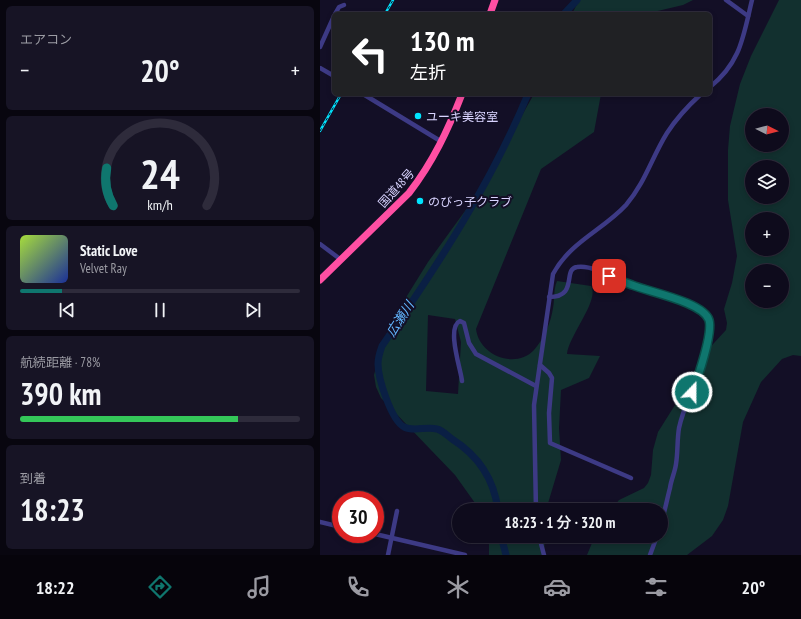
<!DOCTYPE html>
<html lang="ja">
<meta charset="utf-8">
<style>
:root{--surface:#0e0b1c;--page:#171425;--text:#f1f3f6;--muted:#9b9ba3;--line:#2e2b3b;--accent:#0f766e}
body{margin:0;font-family:"PT Sans Narrow","Noto Sans JP",sans-serif;background:var(--page);color:var(--text);height:100vh;display:flex;flex-direction:column;font-size:15px;white-space:nowrap}
*{box-sizing:border-box;margin:0}
p{font-size:13px;color:var(--muted)}
.icon{flex:none;width:22px;height:22px;fill:none;stroke:currentColor;stroke-width:2;stroke-linecap:round;stroke-linejoin:round}
.map{position:relative;flex:1;overflow:hidden}
.drawer{display:flex;flex-direction:column;gap:6px;padding:6px;background:#08060f;width:320px}
.drawer>*{flex:none}
.banner{position:absolute;left:12px;top:12px;width:380px;height:84px;border-radius:6px;box-shadow:0 2px 6px #0003,0 0 0 1px var(--line);background:#202124;color:#fff;overflow:hidden}
.needle{width:26px;rotate:96deg}
.controls{position:absolute;left:425px;top:108px;display:grid;gap:8px}
.controls a{display:grid;place-items:center;width:44px;height:44px;border-radius:50%;background:var(--surface);box-shadow:0 2px 6px #0003,0 0 0 1px var(--line);font-size:20px}
.speed{position:absolute;left:12px;top:491px;display:flex;gap:8px;font-size:20px;font-weight:700;text-align:center}
.speed>*{display:grid;place-content:center;width:52px;height:52px;border-radius:50%;background:var(--surface);box-shadow:0 2px 6px #0003,0 0 0 1px var(--line);line-height:1}
.speed .limit{border:6px solid #d22;background:#fff;color:#111}
.pin{position:absolute;display:grid;place-items:center;width:34px;height:34px;color:#fff;margin:-17px;border-radius:8px;box-shadow:0 2px 6px #0006}
.me{position:absolute;width:44px;margin:-22px;rotate:22deg;stroke-linejoin:round;filter:drop-shadow(0 0 3px #0008)}
.turn{display:flex;align-items:center;gap:14px;height:84px;padding:0 12px;font-size:18px}
.turn .icon{width:52px;height:52px;stroke-width:2.5}
.turn b{display:block;font-size:28px;line-height:34px}
.big{font-size:30px;font-weight:600;line-height:1.1}
.drawer .tile{flex:1;display:flex;flex-direction:column;justify-content:center;gap:6px;min-width:0;padding:0 14px;border-radius:6px;background:var(--page)}
.drawer .dial{align-items:center;gap:0}
.dial svg{height:104px;overflow:visible;fill:none;stroke:var(--line);stroke-width:7;stroke-linecap:round;text-anchor:middle}
.dial text{fill:var(--text);stroke:none}
.song{display:flex;align-items:center;gap:12px}
.cover{width:48px;height:48px;border-radius:6px;background:linear-gradient(135deg,hsl(80 70% 55%),hsl(230 70% 35%))}
.played{height:4px;border-radius:2px;background:linear-gradient(90deg,var(--accent) 15%,var(--line) 15%)}
.keys{display:flex;justify-content:space-around;direction:ltr}
.heat{display:flex;justify-content:space-between;align-items:center;font-size:22px;direction:ltr}
.charge{height:6px;border-radius:3px;background:linear-gradient(90deg,#34c759 78%,var(--line) 0)}
.trip{position:absolute;left:132px;top:503px;width:216px;height:40px;border-radius:20px;background:var(--surface);box-shadow:0 2px 6px #0003,0 0 0 1px var(--line);font-weight:600;line-height:40px;text-align:center}
.tabs{display:flex;height:64px;justify-content:space-around;align-items:center;background:#06040b;color:var(--muted)}
.tabs .icon{width:28px;height:28px}
.tabs .current{color:var(--accent)}
.tabs b{font-size:18px;color:var(--text)}
main{display:flex;flex:1;min-height:0}
.map>svg:first-child{display:block}
.green{fill:#12302f;fill-rule:evenodd}
.lines{fill:none;stroke-linecap:round;stroke-linejoin:round}
.river{stroke:#0a1f44;stroke-width:7}
.minor{stroke:#3d3a85;stroke-width:4.5}
.highway{stroke:#ff4fa3;stroke-width:7}
.rail-casing{stroke:#00e5ff;stroke-width:2.5}
.rail{stroke:#130f26;stroke-width:1;stroke-dasharray:3;stroke-linecap:butt}
.route-casing{stroke:#0a4d48;stroke-width:10}
.route{stroke:#0f766e;stroke-width:7}
.poi-dot{fill:#00e5ff;stroke:#130f26;stroke-width:1.5}
.labels{text-anchor:middle;dominant-baseline:central;stroke-width:4;stroke-linejoin:round;paint-order:stroke}
.poi-label{font-size:12px;fill:#d9d4ff;stroke:#130f26;text-anchor:start}
.street-label{font-size:12px;fill:#d9d4ff;stroke:#130f26}
.water-label{font-size:13px;font-style:italic;fill:#62b6ff;stroke:#130f26}
</style>
<main>
<section class="drawer">
<div class="tile"><p>エアコン</p>
<div class="heat"><a>−</a><b class="big">20°</b><a>+</a></div>
</div>
<div class="tile dial"><svg viewBox="0 0 100 80">
<path d="M14 69A42 42 0 1 1 86 69"/>
<path d="M14 69A42 42 0 0 1 9 40" stroke="#0f766e"/>
<text x="50" y="56" font-size="32" font-weight="700">24</text>
<text x="50" y="72" font-size="11">km/h</text>
</svg></div>
<div class="tile">
<div class="song"><i class="cover"></i><div><b>Static Love</b><p>Velvet Ray</p></div></div>
<div class="played"></div>
<div class="keys"><svg class="icon" aria-label="previous" viewBox="0 0 24 24"><path d="M18 5L8 12l10 7zM5 5v14"/></svg><svg class="icon" aria-label="pause" viewBox="0 0 24 24"><path d="M8 5v14M16 5v14"/></svg><svg class="icon" aria-label="next" viewBox="0 0 24 24"><path d="M6 5l10 7-10 7zM19 5v14"/></svg></div>
</div>
<div class="tile"><p>航続距離 · 78%</p><b class="big">390 km</b><div class="charge"></div></div>
<div class="tile"><p>到着</p><b class="big">18:23</b></div>
</section>
<div class="map">
<svg width="481" height="555" viewBox="0 0 481 555">
<rect width="100%" height="100%" fill="#130f26"/>
<g class="green">
<polygon points="259,0 373,0 363,5 325,14 252,14"/>
<path d="M459,0H481V356L473,355L462,359L441,382L423,422L408,506L403,520L392,536L367,555H267L275,536H341V510H291L299,500L324,488L328,483L331,475L333,450L338,432L372,378L382,356L406,330L407,323L404,309L412,283L417,256L408,200V150L410,126L420,84L431,56ZM432,115H462V145H432ZM432,167H462V197H432ZM432,219H462V249H432ZM432,271H462V301H432Z"/>
<path d="M214,94H281L274,132L221,169L156,329C159,355 195,370 214,350C224,339 231,322 233,308C235,298 233,291 237,281L271,286C280,300 249,335 247,354L280,356L269,378L241,390L239,428L241,460L226,510H160L135,475L61,398L56,387L54,375L61,349L72,320L108,262L158,193ZM108,315L135,319L141,342L138,394L106,391Z"/>
<polygon points="169,536 225,536 224,555 169,555"/>
</g>
<g class="lines">
<g class="river">
<polyline points="244,14 257,0"/>
<path d="M178,510C174,479 159,456 132,439C128,436 122,430 117,429C106,426 94,432 84,427C71,420 58,378 58,364C58,357 60,352 62,346C117,266 171,184 208,94"/>
<polyline points="181,536 186,555"/>
</g>
<g class="minor">
<polyline points="406,0 428,16"/>
<polyline points="15,14 19,7 24,5"/>
<polyline points="0,47 14,16"/>
<polyline points="0,68 14,76"/>
<path d="M390,87C421,62 423,37 432,0"/>
<polyline points="43,94 122,142"/>
<polyline points="0,244 20,259"/>
<path d="M229,297C259,297 242,269 257,267C274,264 304,283 320,288C337,293 380,302 388,318C392,326 385,351 383,359C377,383 364,404 359,428C357,440 358,452 356,464C355,472 351,480 350,488C347,499 345,511 341,523"/>
<polyline points="220,365 229,373 232,378 229,413 230,443 311,478"/>
<path d="M142,381C141,370 126,327 140,321L144,323L149,343L156,354L216,386"/>
<path d="M216,510L214,405L233,274C250,242 283,230 306,205C325,183 332,157 347,133C356,119 369,105 381,94"/>
<polyline points="0,522 21,527"/>
<polyline points="55,534 145,555"/>
<polyline points="219,536 224,555"/>
<polyline points="68,555 77,511"/>
<polyline points="330,555 337,536"/>
</g>
<g class="highway">
<polyline points="170,14 175,0"/>
<path d="M0,280L89,193C113,162 128,130 142,94"/>
</g>
<defs>
<g id="rail">
<polyline points="65,14 73,0"/>
<polyline points="0,131 21,94"/>
</g>
</defs>
<use href="#rail" class="rail-casing"/>
<use href="#rail" class="rail"/>
</g>
<g class="lines">
<defs>
<path id="route" d="M289,276C296,279 304,282 312,285C329,292 383,302 389,320C393,333 378,378 372,392"/>
</defs>
<use href="#route" class="route-casing"/>
<use href="#route" class="route"/>
</g>
<g class="poi-dot">
<circle cx="98" cy="116" r="4"/>
<circle cx="100" cy="201" r="4"/>
</g>
<g class="labels">
<g class="poi-label">
<text x="106" y="116">ユーキ美容室</text>
<text x="108" y="201">のびっ子クラブ</text>
</g>
<g class="street-label">
<text transform="translate(76 188) rotate(-48)">国道48号</text>
</g>
<g class="water-label">
<text transform="translate(80 319) rotate(-57)">広瀬川</text>
</g>
</g>
</svg>
<div class="controls">
<a><svg class="needle" viewBox="-14 -14 28 28"><path d="M0-13l5 13h-10z" fill="#e53935"/><path d="M0 13l5-13h-10z" fill="#9b9ba3"/></svg></a>
<a><svg class="icon" aria-label="layers" viewBox="0 0 24 24"><path d="M12 4l9 5-9 5-9-5zM3 14l9 5 9-5"/></svg></a>
<a>+</a>
<a>−</a>
</div>
<div class="speed"><div class="limit">30</div></div>
<div class="pin" style="left:289px;top:276px;background:#d93025"><svg class="icon" aria-label="arrive" viewBox="0 0 24 24"><path d="M6 21V4h12l-3 4 3 4H6"/></svg></div>
<svg class="me" style="left:372px;top:392px" viewBox="-20 -20 40 40"><circle r="17" fill="#0f766e" stroke="#fff" stroke-width="3"/><path d="M0-11L8 9 0 5-8 9z" fill="#fff"/></svg>
<div class="trip">18:23 · 1 分 · 320 m</div>
<div class="banner">
<div class="turn"><svg class="icon" aria-label="left" viewBox="0 0 24 24"><path d="M17 20v-9H6M10 6l-5 5 5 5"/></svg><div><b>130 m</b>左折</div></div>
</div>
</div>
</main>
<nav class="tabs">
<b>18:22</b>
<svg class="icon current" aria-label="directions" viewBox="0 0 24 24"><path d="M12 3l9 9-9 9-9-9zM9 14v-3h6M13 9l2 2-2 2"/></svg>
<svg class="icon" aria-label="music" viewBox="0 0 24 24"><path d="M9 18V5l10-2v13"/><circle cx="6" cy="18" r="3"/><circle cx="16" cy="16" r="3"/></svg>
<svg class="icon" aria-label="phone" viewBox="0 0 24 24"><path d="M5 4h4l2 5-3 2q2 4 5 5l2-3 5 2v4C11 20 4 13 5 4z"/></svg>
<svg class="icon" aria-label="climate" viewBox="0 0 24 24"><path d="M12 3v18M4 7l16 10M4 17L20 7"/></svg>
<svg class="icon" aria-label="car" viewBox="0 0 24 24"><path d="M5 17H2v-5l4-1 3-4h7l3 4 3 1v5h-3M9 17h6M6 11h13"/><circle cx="7" cy="17" r="2"/><circle cx="17" cy="17" r="2"/></svg>
<svg class="icon" aria-label="filters" viewBox="0 0 24 24"><path d="M4 7h16M4 17h16"/><circle cx="9" cy="7" r="2"/><circle cx="15" cy="17" r="2"/></svg>
<b>20°</b>
</nav>
